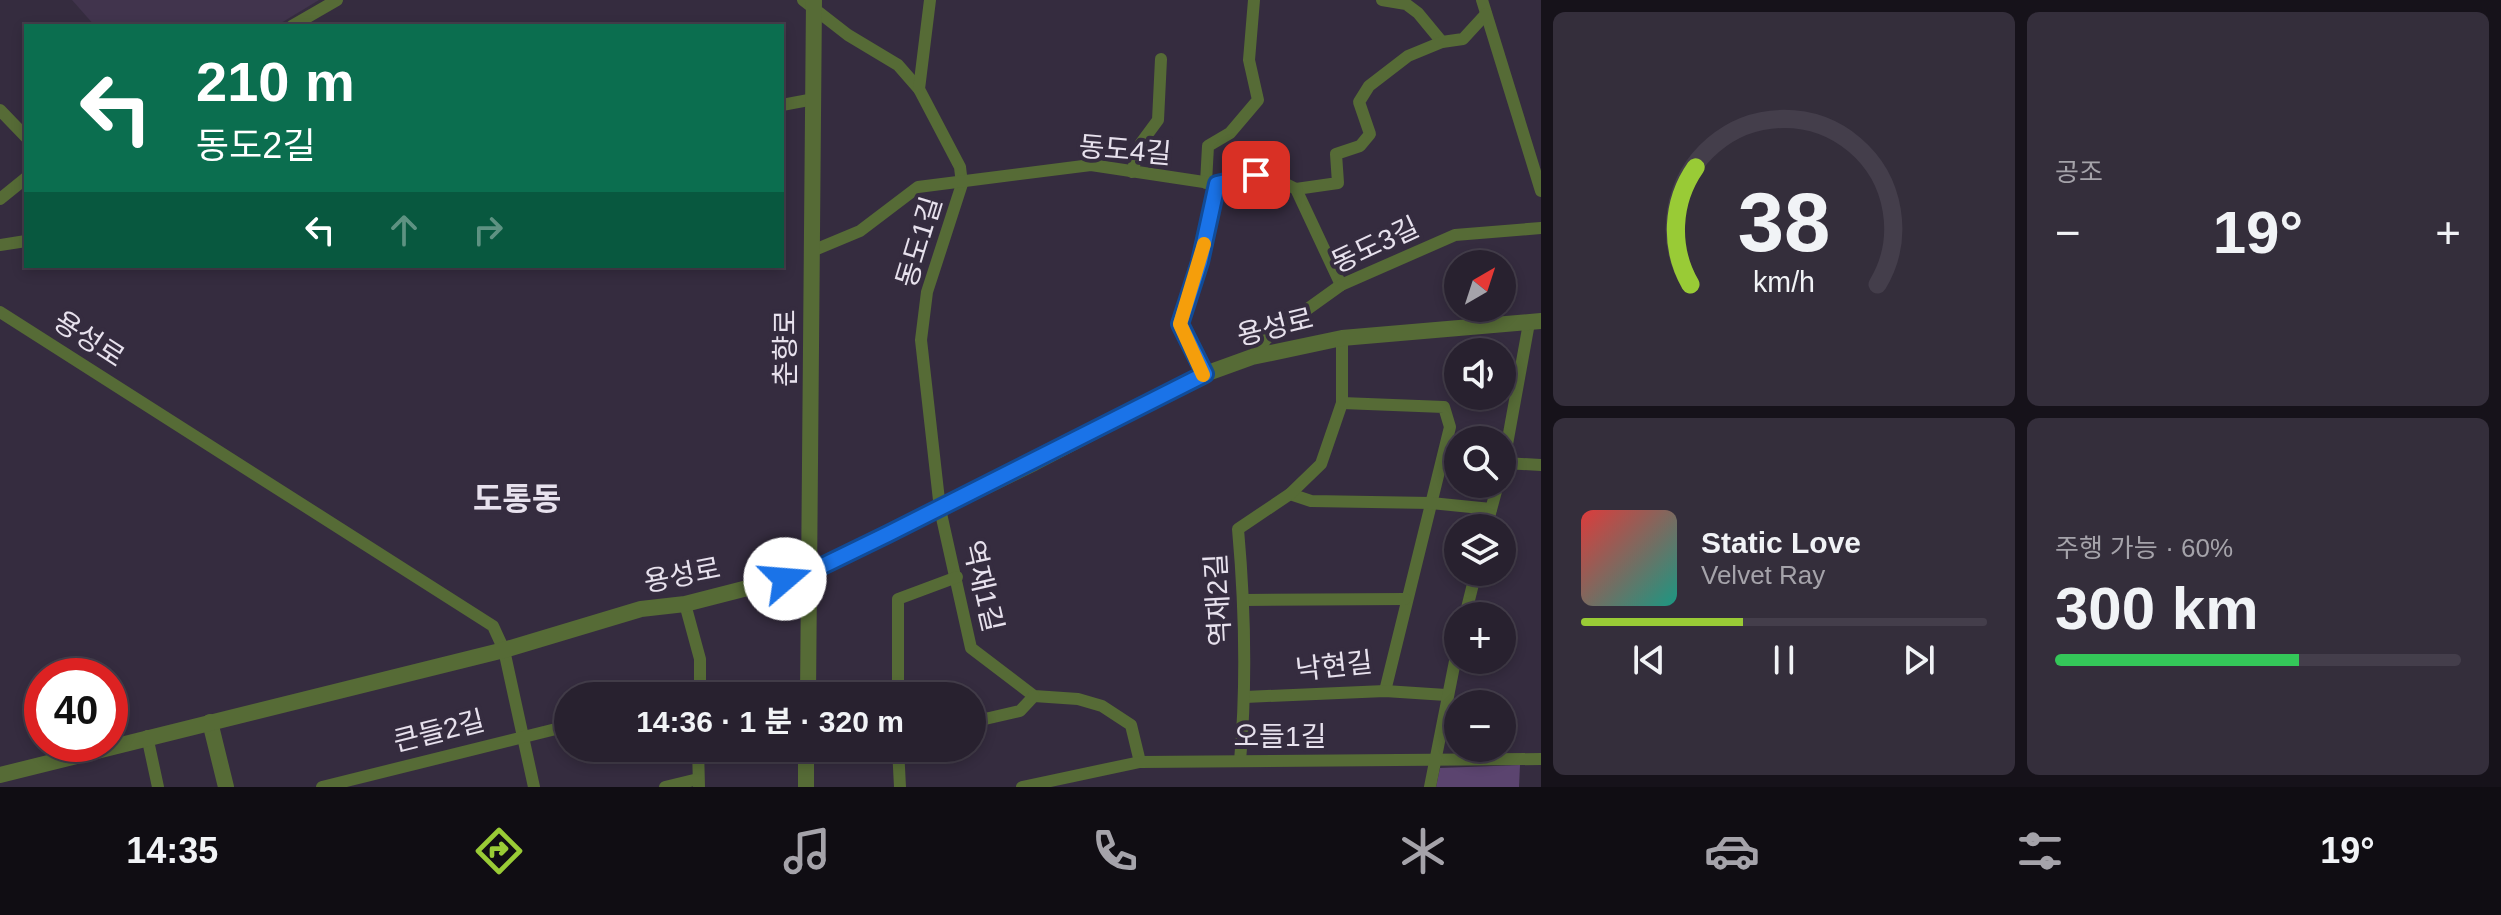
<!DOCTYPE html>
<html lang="ko">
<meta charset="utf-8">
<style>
:root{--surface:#28212f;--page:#342e3b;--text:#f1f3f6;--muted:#a5a3aa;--line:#443e4b;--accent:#99cb36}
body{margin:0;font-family:Helvetica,"Noto Sans KR",sans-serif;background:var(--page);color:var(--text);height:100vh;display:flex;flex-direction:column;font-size:30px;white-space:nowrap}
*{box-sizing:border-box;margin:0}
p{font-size:26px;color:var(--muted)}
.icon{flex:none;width:44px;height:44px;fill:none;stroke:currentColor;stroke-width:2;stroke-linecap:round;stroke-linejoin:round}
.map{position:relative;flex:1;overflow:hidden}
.panel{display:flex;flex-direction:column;gap:12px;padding:12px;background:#16121a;width:960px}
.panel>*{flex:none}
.guide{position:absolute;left:24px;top:24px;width:760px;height:244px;border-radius:0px;box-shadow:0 4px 12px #0003,0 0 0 2px var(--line);background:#0b6e4f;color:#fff;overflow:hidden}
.needle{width:52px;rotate:39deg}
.tools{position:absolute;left:1444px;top:250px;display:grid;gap:16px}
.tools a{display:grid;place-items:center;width:72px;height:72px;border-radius:50%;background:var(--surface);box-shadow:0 4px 12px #0003,0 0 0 2px var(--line);font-size:40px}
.speed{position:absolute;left:24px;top:658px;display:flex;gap:16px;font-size:40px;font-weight:700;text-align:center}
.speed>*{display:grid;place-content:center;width:104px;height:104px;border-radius:50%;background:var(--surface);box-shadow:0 4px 12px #0003,0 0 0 2px var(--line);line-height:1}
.speed .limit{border:12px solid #d22;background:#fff;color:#111}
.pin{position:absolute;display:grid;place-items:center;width:68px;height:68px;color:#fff;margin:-34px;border-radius:16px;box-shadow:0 4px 12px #0006}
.me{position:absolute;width:88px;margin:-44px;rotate:72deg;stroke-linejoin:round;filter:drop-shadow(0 0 6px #0008)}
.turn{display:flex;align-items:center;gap:28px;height:168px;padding:0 40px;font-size:36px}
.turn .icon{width:104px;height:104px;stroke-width:2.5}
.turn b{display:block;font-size:56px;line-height:68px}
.lanes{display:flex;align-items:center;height:76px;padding:0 40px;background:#0003;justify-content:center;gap:40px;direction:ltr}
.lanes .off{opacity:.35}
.big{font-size:60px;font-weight:700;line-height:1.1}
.panel .card{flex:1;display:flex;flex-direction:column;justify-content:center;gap:12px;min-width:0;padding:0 28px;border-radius:12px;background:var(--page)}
.panel .dial{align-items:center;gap:0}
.dial svg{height:208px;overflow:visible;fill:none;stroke:var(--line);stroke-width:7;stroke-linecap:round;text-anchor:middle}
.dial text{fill:var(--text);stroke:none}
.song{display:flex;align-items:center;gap:24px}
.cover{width:96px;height:96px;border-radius:12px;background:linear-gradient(135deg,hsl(0 70% 55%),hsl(170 70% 35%))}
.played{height:8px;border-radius:4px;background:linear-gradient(90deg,var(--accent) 40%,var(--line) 40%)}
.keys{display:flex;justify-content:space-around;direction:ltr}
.heat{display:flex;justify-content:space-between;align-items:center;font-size:44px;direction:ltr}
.charge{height:12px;border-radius:6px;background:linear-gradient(90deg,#34c759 60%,var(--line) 0)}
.panel .tiles{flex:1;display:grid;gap:12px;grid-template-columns:repeat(2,1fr)}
.trip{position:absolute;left:554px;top:682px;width:432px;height:80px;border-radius:40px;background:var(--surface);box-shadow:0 4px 12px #0003,0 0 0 2px var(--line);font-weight:700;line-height:80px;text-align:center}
.dock{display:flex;height:128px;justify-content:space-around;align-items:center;background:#100d13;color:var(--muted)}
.dock .icon{width:56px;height:56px}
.dock .selected{color:var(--accent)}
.dock b{font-size:36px;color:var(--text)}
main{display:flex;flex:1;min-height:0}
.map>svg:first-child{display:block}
.built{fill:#41344d}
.green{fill:#5b446f}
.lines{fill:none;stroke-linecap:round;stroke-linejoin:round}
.minor{stroke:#566b36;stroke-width:12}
.tertiary{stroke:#566b36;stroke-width:16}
.route-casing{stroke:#114b97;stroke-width:20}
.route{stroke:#1a73e8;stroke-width:14}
.slow{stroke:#f59e0b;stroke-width:14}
.labels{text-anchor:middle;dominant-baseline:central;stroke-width:8;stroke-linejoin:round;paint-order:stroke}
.street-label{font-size:28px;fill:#e7e1ed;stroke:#352c3f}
.quarter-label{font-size:32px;font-weight:bold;fill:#e7e1ed;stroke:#352c3f}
</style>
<main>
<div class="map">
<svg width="1541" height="787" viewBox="0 0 1541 787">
<rect width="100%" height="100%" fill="#352c3f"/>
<polygon class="built" points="72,0 319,0 276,26 95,26"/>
<polygon class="green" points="1520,765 1519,787 1436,787 1440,768"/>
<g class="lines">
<g class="minor">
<polyline points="803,0 848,35 898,65 919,89"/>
<polyline points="930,0 919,89 960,167 962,184 927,292 921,340 940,509 971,648 1034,696 1078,699 1102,706 1131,725 1140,762"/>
<polyline points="1382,0 1406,4 1418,13 1442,42"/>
<polyline points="1482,0 1541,191"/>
<polyline points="292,26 337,0"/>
<polyline points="782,105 814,99"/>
<polyline points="0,110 26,137"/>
<polyline points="1132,172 1141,143 1158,120 1161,59"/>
<polyline points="1206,183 1208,146 1230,133 1258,100 1249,60 1254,0"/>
<polyline points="1296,189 1338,183 1336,154 1360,146 1370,134 1359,102 1369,86 1408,56 1442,42 1463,39 1486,14"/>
<polyline points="0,199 26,178"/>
<polyline points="0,245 26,241"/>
<polyline points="812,251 860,231 918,187 1091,165 1217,184 1256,175 1272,177 1296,189 1341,285"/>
<polyline points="0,312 493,626 504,650 534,787"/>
<polyline points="1252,357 1267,338 1341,285 1455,235 1541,228"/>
<polyline points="1205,374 1180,324 1200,262 1217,184"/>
<polyline points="1342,403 1444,407 1450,427 1385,691"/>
<polyline points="1505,463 1541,465"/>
<polyline points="1502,472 1529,323"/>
<polyline points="1290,494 1311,501 1431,503 1491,509"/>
<polyline points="1486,528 1498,484"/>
<polyline points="1244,600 1405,599"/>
<polyline points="685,604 700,659 700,696"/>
<polyline points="1465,616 1476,572"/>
<polyline points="898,696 898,599 957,577"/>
<polyline points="1245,697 1385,691 1446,695"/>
<polyline points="972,722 1020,711 1034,696"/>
<polyline points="147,736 158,787"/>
<polyline points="698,748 699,787"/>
<polyline points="898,748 900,787"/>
<path d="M1240,761C1247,683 1245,607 1238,529L1290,494L1321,464L1342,403V338"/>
<polyline points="322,787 568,726"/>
<polyline points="665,787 698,779"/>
<polyline points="1022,787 1140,762 1541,759"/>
<polyline points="1430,787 1458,646"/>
</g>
<g class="tertiary">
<polyline points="808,696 814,0"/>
<polyline points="210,722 226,787"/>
<polyline points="0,775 504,650 641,609 685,604 810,572 1034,463 1205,374 1252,357 1342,338 1541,321"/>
<polyline points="806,787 806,748"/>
</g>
</g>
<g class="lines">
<defs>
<polyline id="route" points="785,579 810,572 888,534 1205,374 1180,324 1200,262 1217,184 1256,175"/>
</defs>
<use href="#route" class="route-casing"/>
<use href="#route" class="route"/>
<polyline class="slow" points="1203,375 1180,324 1204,244"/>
</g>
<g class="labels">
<g class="street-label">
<text transform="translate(1125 150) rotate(5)">동도4길</text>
<text transform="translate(919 242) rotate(-73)">동도1길</text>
<text transform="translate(1375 245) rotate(-25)">동도3길</text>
<text transform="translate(1275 327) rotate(-14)">용성로</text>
<text transform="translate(89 339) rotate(33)">용성로</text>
<text transform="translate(785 348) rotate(-90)">춘향로</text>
<text transform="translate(682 575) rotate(-11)">용성로</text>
<text transform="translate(983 586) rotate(77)">역재1길</text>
<text transform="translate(1218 600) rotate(-93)">역재2길</text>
<text transform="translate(1334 666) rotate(-6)">낙현길</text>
<text transform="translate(439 731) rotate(-14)">큰들2길</text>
<text x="1280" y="736">오들1길</text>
</g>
<g class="quarter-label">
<text x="517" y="499">도통동</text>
</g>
</g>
</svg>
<div class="tools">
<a><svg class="needle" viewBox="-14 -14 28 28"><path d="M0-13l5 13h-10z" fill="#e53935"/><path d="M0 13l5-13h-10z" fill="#a5a3aa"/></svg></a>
<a><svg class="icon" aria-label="sound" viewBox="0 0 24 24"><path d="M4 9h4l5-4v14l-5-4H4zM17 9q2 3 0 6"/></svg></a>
<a><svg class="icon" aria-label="search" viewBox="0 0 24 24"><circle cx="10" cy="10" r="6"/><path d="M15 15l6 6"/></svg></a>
<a><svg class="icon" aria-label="layers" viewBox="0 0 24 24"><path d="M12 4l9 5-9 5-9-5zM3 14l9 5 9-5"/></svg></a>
<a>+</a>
<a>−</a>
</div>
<div class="speed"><div class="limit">40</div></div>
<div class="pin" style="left:1256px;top:175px;background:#d93025"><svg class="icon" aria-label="arrive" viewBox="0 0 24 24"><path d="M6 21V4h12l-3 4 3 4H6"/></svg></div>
<svg class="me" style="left:785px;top:579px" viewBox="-20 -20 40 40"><circle r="19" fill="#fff"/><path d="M0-13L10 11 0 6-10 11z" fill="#1a73e8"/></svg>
<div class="trip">14:36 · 1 분 · 320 m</div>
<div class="guide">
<div class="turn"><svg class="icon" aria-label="left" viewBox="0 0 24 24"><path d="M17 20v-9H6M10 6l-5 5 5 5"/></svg><div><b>210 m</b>동도2길</div></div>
<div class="lanes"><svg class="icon" aria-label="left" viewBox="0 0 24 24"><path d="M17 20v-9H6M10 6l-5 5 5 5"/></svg><svg class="icon off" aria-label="ahead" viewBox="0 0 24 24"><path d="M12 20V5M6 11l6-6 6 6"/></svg><svg class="icon off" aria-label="right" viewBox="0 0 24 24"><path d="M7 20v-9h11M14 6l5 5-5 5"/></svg></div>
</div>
</div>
<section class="panel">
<div class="tiles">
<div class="card dial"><svg viewBox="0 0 100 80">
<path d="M14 69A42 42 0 1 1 86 69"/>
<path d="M14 69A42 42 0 0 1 16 24" stroke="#99cb36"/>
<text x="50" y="56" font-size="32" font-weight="700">38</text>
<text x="50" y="72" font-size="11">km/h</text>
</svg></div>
<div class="card"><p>공조</p>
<div class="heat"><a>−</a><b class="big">19°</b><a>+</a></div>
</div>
<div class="card">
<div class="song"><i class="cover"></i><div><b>Static Love</b><p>Velvet Ray</p></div></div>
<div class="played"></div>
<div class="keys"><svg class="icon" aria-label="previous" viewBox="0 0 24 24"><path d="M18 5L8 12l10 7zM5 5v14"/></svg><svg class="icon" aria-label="pause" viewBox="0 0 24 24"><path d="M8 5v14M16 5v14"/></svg><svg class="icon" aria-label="next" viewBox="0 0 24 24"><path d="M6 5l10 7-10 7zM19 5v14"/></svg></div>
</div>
<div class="card"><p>주행 가능 · 60%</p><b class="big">300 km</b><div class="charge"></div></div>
</div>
</section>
</main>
<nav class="dock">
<b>14:35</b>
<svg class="icon selected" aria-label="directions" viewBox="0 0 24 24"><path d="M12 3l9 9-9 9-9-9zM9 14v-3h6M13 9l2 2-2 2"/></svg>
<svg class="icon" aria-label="music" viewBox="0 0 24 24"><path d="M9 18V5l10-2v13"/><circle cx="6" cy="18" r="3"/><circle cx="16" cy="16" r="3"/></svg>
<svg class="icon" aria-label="phone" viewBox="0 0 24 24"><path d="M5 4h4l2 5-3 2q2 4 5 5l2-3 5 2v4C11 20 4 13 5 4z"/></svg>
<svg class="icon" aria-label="climate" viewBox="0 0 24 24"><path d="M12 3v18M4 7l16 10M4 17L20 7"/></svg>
<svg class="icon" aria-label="car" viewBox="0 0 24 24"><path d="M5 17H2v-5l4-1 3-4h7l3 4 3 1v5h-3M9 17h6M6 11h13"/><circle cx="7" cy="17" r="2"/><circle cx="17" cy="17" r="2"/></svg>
<svg class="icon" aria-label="filters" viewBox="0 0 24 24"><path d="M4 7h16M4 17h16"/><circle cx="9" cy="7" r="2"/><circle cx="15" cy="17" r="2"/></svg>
<b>19°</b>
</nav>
